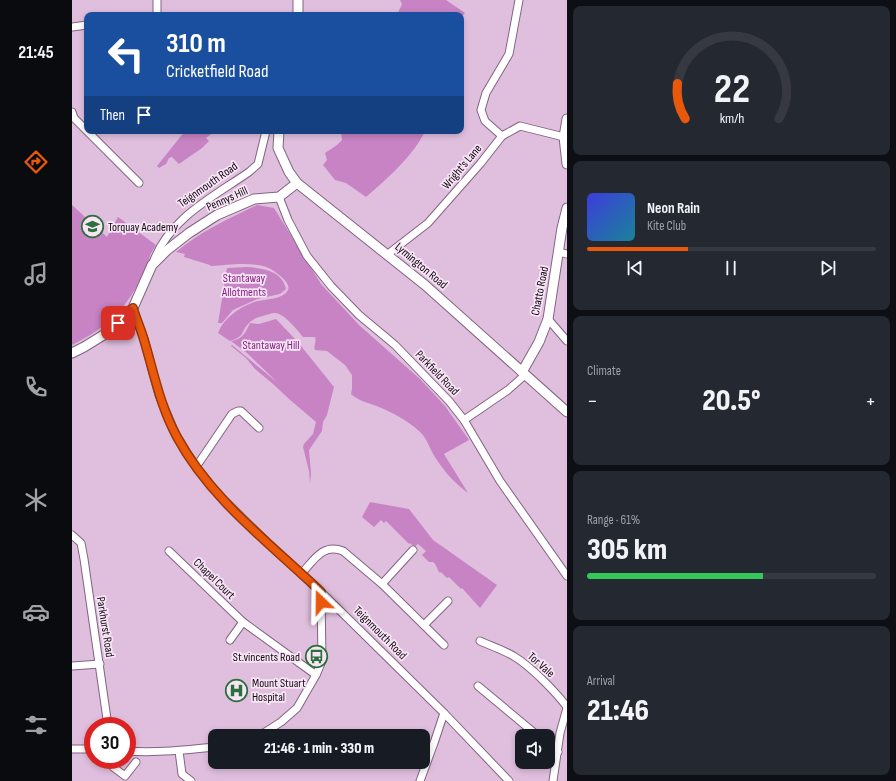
<!DOCTYPE html>
<meta charset="utf-8">
<style>
:root{--surface:#171b24;--page:#242831;--text:#f1f3f6;--muted:#9ea1a6;--line:#363941;--accent:#ea580c}
body{margin:0;font-family:"Sofia Sans Condensed",sans-serif;background:var(--page);color:var(--text);height:100vh;display:flex;flex-direction:column;font-size:15px;white-space:nowrap}
*{box-sizing:border-box;margin:0}
p{font-size:13px;color:var(--muted)}
.icon{flex:none;width:22px;height:22px;fill:none;stroke:currentColor;stroke-width:2;stroke-linecap:round;stroke-linejoin:round}
.map{position:relative;flex:1;overflow:hidden}
.panel{display:flex;flex-direction:column;gap:6px;padding:6px;background:#0d0f14;width:329px}
.panel>*{flex:none}
.guide{position:absolute;left:12px;top:12px;width:380px;height:122px;border-radius:8px;box-shadow:0 2px 6px #0003;background:#1a4fa0;color:#fff;overflow:hidden}
.buttons{position:absolute;left:443px;top:729px;display:grid;gap:8px}
.buttons a{display:grid;place-items:center;width:40px;height:40px;border-radius:8px;background:var(--surface);box-shadow:0 2px 6px #0003;font-size:20px}
.speed{position:absolute;left:12px;top:717px;display:flex;gap:8px;font-size:20px;font-weight:700;text-align:center}
.speed>*{display:grid;place-content:center;width:52px;height:52px;border-radius:50%;background:var(--surface);box-shadow:0 2px 6px #0003;line-height:1}
.speed .limit{border:6px solid #d22;background:#fff;color:#111}
.pin{position:absolute;display:grid;place-items:center;width:34px;height:34px;color:#fff;margin:-17px;border-radius:8px;box-shadow:0 2px 6px #0006}
.me{position:absolute;width:44px;margin:-22px;rotate:337deg;stroke-linejoin:round;filter:drop-shadow(0 0 3px #0008)}
.turn{display:flex;align-items:center;gap:14px;height:84px;padding:0 16px;font-size:18px}
.turn .icon{width:52px;height:52px;stroke-width:2.5}
.turn b{display:block;font-size:28px;line-height:34px}
.then{display:flex;align-items:center;height:38px;padding:0 16px;background:#0003;gap:8px;font-size:15px}
.big{font-size:30px;font-weight:800;line-height:1.1}
.panel .widget{flex:1;display:flex;flex-direction:column;justify-content:center;gap:6px;min-width:0;padding:0 14px;border-radius:8px;background:var(--page)}
.panel .dial{align-items:center;gap:0}
.dial svg{height:104px;overflow:visible;fill:none;stroke:var(--line);stroke-width:7;stroke-linecap:round;text-anchor:middle}
.dial text{fill:var(--text);stroke:none}
.song{display:flex;align-items:center;gap:12px}
.cover{width:48px;height:48px;border-radius:6px;background:linear-gradient(135deg,hsl(240 70% 55%),hsl(190 70% 35%))}
.played{height:4px;border-radius:2px;background:linear-gradient(90deg,var(--accent) 35%,var(--line) 35%)}
.keys{display:flex;justify-content:space-around;direction:ltr}
.heat{display:flex;justify-content:space-between;align-items:center;font-size:22px;direction:ltr}
.charge{height:6px;border-radius:3px;background:linear-gradient(90deg,#34c759 61%,var(--line) 0)}
.trip{position:absolute;left:136px;top:729px;width:222px;height:40px;border-radius:8px;background:var(--surface);box-shadow:0 2px 6px #0003;font-weight:800;line-height:40px;text-align:center}
main{display:flex;flex:1;min-height:0}
.dock{display:flex;flex-direction:column;width:72px;justify-content:space-around;align-items:center;background:#090b0e;color:var(--muted)}
.dock .icon{width:28px;height:28px}
.dock .active{color:var(--accent)}
.dock b{font-size:18px;color:var(--text)}
.map>svg:first-child{display:block}
.green{fill:#c783c4}
.lines{fill:none;stroke-linecap:round;stroke-linejoin:round}
.minor-casing{stroke:#826480;stroke-width:9}
.tertiary-casing{stroke:#826480;stroke-width:11}
.minor{stroke:#fff;stroke-width:7}
.tertiary{stroke:#fff;stroke-width:9}
.route-casing{stroke:#983908;stroke-width:10}
.route{stroke:#ea580c;stroke-width:7}
.labels{text-anchor:middle;dominant-baseline:central;stroke-width:3.5;stroke-linejoin:round;paint-order:stroke}
.street-label{font-size:12px;fill:#130813;stroke:#f7e5f5}
.poi-label{font-size:12px;fill:#130813;stroke:#f7e5f5;text-anchor:start}
.park-label{font-size:12px;fill:#841f83;stroke:#f7e5f5}
</style>
<main>
<nav class="dock">
<b>21:45</b>
<svg class="icon active" aria-label="directions" viewBox="0 0 24 24"><path d="M12 3l9 9-9 9-9-9zM9 14v-3h6M13 9l2 2-2 2"/></svg>
<svg class="icon" aria-label="music" viewBox="0 0 24 24"><path d="M9 18V5l10-2v13"/><circle cx="6" cy="18" r="3"/><circle cx="16" cy="16" r="3"/></svg>
<svg class="icon" aria-label="phone" viewBox="0 0 24 24"><path d="M5 4h4l2 5-3 2q2 4 5 5l2-3 5 2v4C11 20 4 13 5 4z"/></svg>
<svg class="icon" aria-label="climate" viewBox="0 0 24 24"><path d="M12 3v18M4 7l16 10M4 17L20 7"/></svg>
<svg class="icon" aria-label="car" viewBox="0 0 24 24"><path d="M5 17H2v-5l4-1 3-4h7l3 4 3 1v5h-3M9 17h6M6 11h13"/><circle cx="7" cy="17" r="2"/><circle cx="17" cy="17" r="2"/></svg>
<svg class="icon" aria-label="filters" viewBox="0 0 24 24"><path d="M4 7h16M4 17h16"/><circle cx="9" cy="7" r="2"/><circle cx="15" cy="17" r="2"/></svg>
</nav>
<div class="map">
<svg width="495" height="781" viewBox="0 0 495 781">
<rect width="100%" height="100%" fill="#e0bfde"/>
<g class="green">
<polygon points="328,0 374,0 393,13 389,18 389,15 325,15 330,4"/>
<polygon points="113,131 143,131 134,138 137,141 130,148 107,164 100,157 97,158 94,164 87,168 85,166"/>
<path d="M269,131H353C342,155 315,179 294,197L274,183L263,180L251,165L255,160L253,153L265,145L270,140Z"/>
<path d="M0,205L35,237L46,217L84,245C82,249 79,252 78,256C77,259 77,262 75,265C57,306 40,325 0,345Z"/>
<path d="M185,205L202,208L249,284L287,325L348,379L373,406L397,440L372,454L396,493C381,482 369,468 360,452C356,444 354,437 347,431C335,420 321,413 307,407C297,403 287,401 279,394L280,389V375L273,365L255,351L243,350C241,346 245,342 243,337H231C226,331 212,313 203,313C199,313 195,315 191,316C186,317 181,319 177,323C168,332 174,336 158,341L146,333C152,318 166,308 182,302C192,299 211,300 216,290C219,283 207,275 202,271C187,260 157,265 139,266L138,265L112,257L113,254L104,252C129,231 156,219 185,205Z"/>
<path d="M174,267C190,268 210,270 214,289L208,294L185,299L161,310L150,323H146L155,268Z"/>
<path d="M204,319L225,341L262,387L255,415L251,422L250,431L237,450L239,474L238,483L237,471L231,447L232,444L241,434L244,422L217,399L201,384L183,369L174,358L159,346L160,345L206,383L175,353L159,341C170,340 174,332 178,323L187,324Z"/>
<path d="M298,502L337,509L361,540L425,585L408,608L390,588L389,589L377,577L375,578L369,572L368,573C365,570 365,565 361,562H357L350,555L354,551L346,544L342,547L338,543L337,544L314,521L312,523L309,520L302,527L290,517Z"/>
</g>
<g class="lines">
<defs>
<g id="minor">
<polyline points="85,0 85,15"/>
<polyline points="0,27 15,25"/>
<polyline points="0,112 2,118 67,183"/>
<polyline points="430,136 413,121 409,110 414,93 437,54 447,0"/>
<polyline points="207,197 216,220 235,256 259,286 287,315 323,345 377,401 392,420 428,481 495,576"/>
<polyline points="487,252 495,254"/>
<polyline points="316,254 356,223 408,164 430,136 448,126 492,137"/>
<path d="M81,263C96,219 141,197 177,172L186,164L194,131"/>
<polyline points="61,308 72,339 87,395 105,437 124,467 146,494 195,542 249,592 372,713 437,781"/>
<polyline points="476,319 495,341"/>
<polyline points="392,420 436,390 453,375"/>
<polyline points="124,467 160,414 166,411 169,411 187,428"/>
<polyline points="0,535 9,543 12,559 36,726"/>
<polyline points="97,551 171,622 244,675"/>
<path d="M230,573C242,560 251,543 271,551L310,584L372,645"/>
<polyline points="310,584 341,550"/>
<polyline points="352,625 376,601"/>
<polyline points="158,640 171,622"/>
<path d="M408,641C419,646 432,650 443,657C458,666 484,692 495,707"/>
<polyline points="0,666 28,664"/>
<polyline points="406,686 466,736"/>
<polyline points="187,736 209,722 225,708 244,675 250,661 249,592"/>
<polyline points="476,744 486,752"/>
<polyline points="0,749 21,749"/>
<path d="M55,751C84,753 114,750 143,747"/>
<polyline points="107,751 110,774 119,781"/>
<polyline points="39,760 41,767 53,776 64,762"/>
<polyline points="348,781 362,743 372,713"/>
<polyline points="481,781 488,733 495,708"/>
</g>
<g id="tertiary">
<polyline points="226,15 226,0"/>
<polyline points="495,119 492,137 495,164"/>
<polyline points="207,131 206,148 217,172 225,183 353,285 495,412"/>
<polyline points="0,353 12,347 38,331 61,308 80,265 94,251 117,233 145,215 182,199 207,197 225,183"/>
<polyline points="450,372 467,342 476,319 490,228 495,208"/>
</g>
</defs>
<use href="#minor" class="minor-casing"/>
<use href="#tertiary" class="tertiary-casing"/>
<use href="#minor" class="minor"/>
<use href="#tertiary" class="tertiary"/>
</g>
<g class="lines">
<defs>
<path id="route" d="M46,323L61,308C64,319 69,329 72,340C82,373 88,406 105,437C139,500 199,544 249,592V602"/>
</defs>
<use href="#route" class="route-casing"/>
<use href="#route" class="route"/>
</g>
<defs>
<symbol id="school-ring" viewBox="-11 -11 22 22"><circle r="9.5" fill="#f7e5f5" stroke="#2b6f3b" stroke-width="1.5"/><path d="M0-5L7-2L0 1L-7-2ZM-4 1L0 2.5L4 1V4Q0 6-4 4Z" fill="#2b6f3b"/></symbol>
<symbol id="bus-ring" viewBox="-11 -11 22 22"><circle r="9.5" fill="#f7e5f5" stroke="#2b6f3b" stroke-width="1.5"/><path d="M-5-6H5V4H4V6H2V4H-2V6H-4V4H-5ZM-3.5-4V0h7V-4ZM-3.5 1.2v1.5H-2V1.2ZM2 1.2v1.5H3.5V1.2Z" fill="#2b6f3b"/></symbol>
<symbol id="hospital-ring" viewBox="-11 -11 22 22"><circle r="9.5" fill="#f7e5f5" stroke="#2b6f3b" stroke-width="1.5"/><path d="M-5-5h3v3.5h4V-5h3V5h-3V1.5h-4V5h-3Z" fill="#2b6f3b"/></symbol>
</defs>
<g fill-rule="evenodd">
<use href="#school-ring" x="8" y="214" width="25" height="25"/>
<use href="#bus-ring" x="232" y="644" width="25" height="25"/>
<use href="#hospital-ring" x="152" y="678" width="25" height="25"/>
</g>
<g class="labels">
<g class="street-label">
<text transform="translate(390 167) rotate(-50)">Wright's Lane</text>
<text transform="translate(136 185) rotate(-35)">Teignmouth Road</text>
<text transform="translate(155 199) rotate(-24)">Pennys Hill</text>
<text transform="translate(349 266) rotate(40)">Lymington Road</text>
<text transform="translate(468 291) rotate(-79)">Chatto Road</text>
<text transform="translate(365 373) rotate(46)">Parkfield Road</text>
<text transform="translate(142 579) rotate(44)">Chapel Court</text>
<text transform="translate(33 627) rotate(81)">Parkhurst Road</text>
<text transform="translate(308 633) rotate(45)">Teignmouth Road</text>
<text transform="translate(469 665) rotate(42)">Tor Vale</text>
</g>
<g class="poi-label">
<text x="36" y="227">Torquay Academy</text>
<text x="228" y="657" text-anchor="end">St.vincents Road</text>
<text x="180" y="683">Mount Stuart<tspan x="180" dy="14">Hospital</tspan></text>
</g>
<g class="park-label">
<text x="172" y="278">Stantaway<tspan x="172" dy="14">Allotments</tspan></text>
<text x="199" y="345">Stantaway Hill</text>
</g>
</g>
</svg>
<div class="buttons">
<a><svg class="icon" aria-label="sound" viewBox="0 0 24 24"><path d="M4 9h4l5-4v14l-5-4H4zM17 9q2 3 0 6"/></svg></a>
</div>
<div class="speed"><div class="limit">30</div></div>
<div class="pin" style="left:46px;top:323px;background:#d93025"><svg class="icon" aria-label="arrive" viewBox="0 0 24 24"><path d="M6 21V4h12l-3 4 3 4H6"/></svg></div>
<svg class="me" style="left:249px;top:602px" viewBox="-20 -20 40 40"><path d="M0-17L14 15 0 8-14 15z" fill="#ea580c" stroke="#fff" stroke-width="4"/></svg>
<div class="trip">21:46 · 1 min · 330 m</div>
<div class="guide">
<div class="turn"><svg class="icon" aria-label="left" viewBox="0 0 24 24"><path d="M17 20v-9H6M10 6l-5 5 5 5"/></svg><div><b>310 m</b>Cricketfield Road</div></div>
<div class="then">Then<svg class="icon" aria-label="arrive" viewBox="0 0 24 24"><path d="M6 21V4h12l-3 4 3 4H6"/></svg></div>
</div>
</div>
<section class="panel">
<div class="widget dial"><svg viewBox="0 0 100 80">
<path d="M14 69A42 42 0 1 1 86 69"/>
<path d="M14 69A42 42 0 0 1 8 42" stroke="#ea580c"/>
<text x="50" y="56" font-size="32" font-weight="700">22</text>
<text x="50" y="72" font-size="11">km/h</text>
</svg></div>
<div class="widget">
<div class="song"><i class="cover"></i><div><b>Neon Rain</b><p>Kite Club</p></div></div>
<div class="played"></div>
<div class="keys"><svg class="icon" aria-label="previous" viewBox="0 0 24 24"><path d="M18 5L8 12l10 7zM5 5v14"/></svg><svg class="icon" aria-label="pause" viewBox="0 0 24 24"><path d="M8 5v14M16 5v14"/></svg><svg class="icon" aria-label="next" viewBox="0 0 24 24"><path d="M6 5l10 7-10 7zM19 5v14"/></svg></div>
</div>
<div class="widget"><p>Climate</p>
<div class="heat"><a>−</a><b class="big">20.5°</b><a>+</a></div>
</div>
<div class="widget"><p>Range · 61%</p><b class="big">305 km</b><div class="charge"></div></div>
<div class="widget"><p>Arrival</p><b class="big">21:46</b></div>
</section>
</main>
